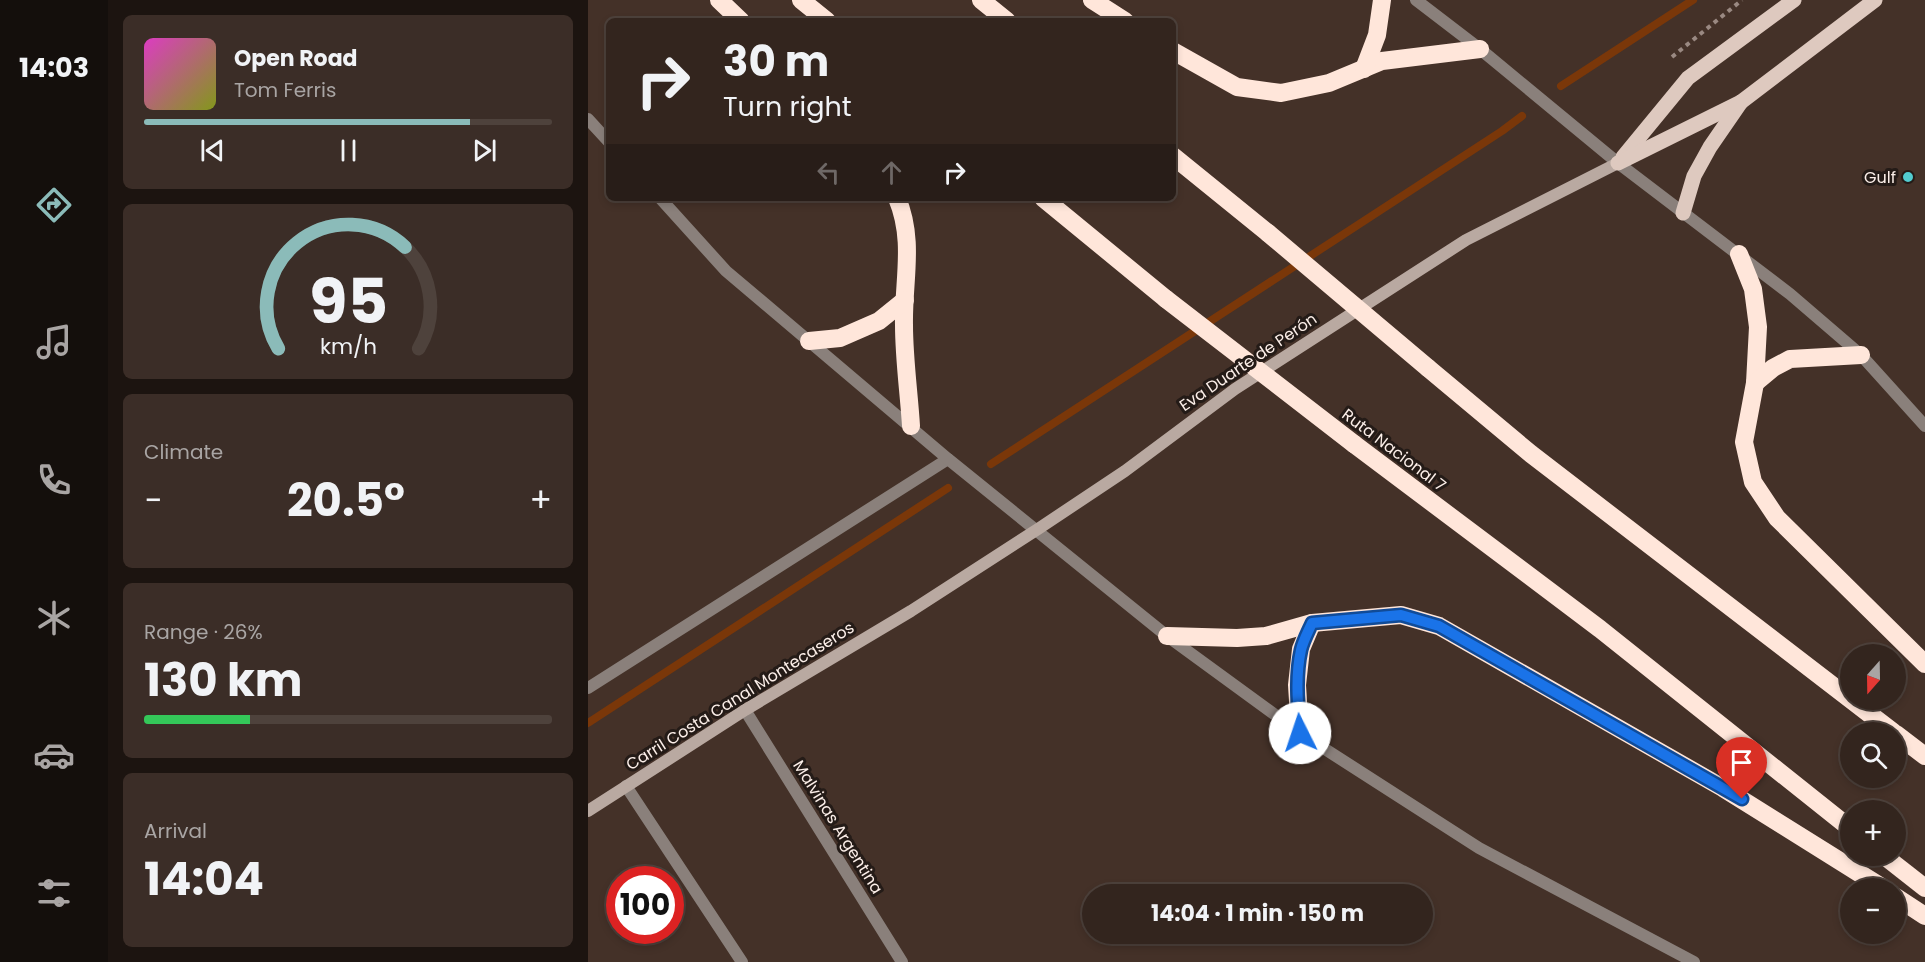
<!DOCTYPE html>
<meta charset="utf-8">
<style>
:root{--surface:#33251e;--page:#3b2d27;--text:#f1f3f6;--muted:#a9a5a4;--line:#4e423c;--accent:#8bbbb9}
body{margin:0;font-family:Poppins,sans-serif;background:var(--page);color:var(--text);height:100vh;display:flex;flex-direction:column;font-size:22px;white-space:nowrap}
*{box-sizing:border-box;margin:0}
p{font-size:20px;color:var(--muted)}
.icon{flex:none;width:33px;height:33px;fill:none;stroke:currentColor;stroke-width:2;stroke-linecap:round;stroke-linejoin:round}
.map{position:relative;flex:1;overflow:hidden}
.panel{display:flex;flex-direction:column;gap:15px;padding:15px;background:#1c1410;width:480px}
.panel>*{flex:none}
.top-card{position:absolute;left:18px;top:18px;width:570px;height:183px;border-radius:9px;box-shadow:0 3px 9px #0003,0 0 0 2px var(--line);background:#33251e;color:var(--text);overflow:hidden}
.needle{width:39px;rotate:200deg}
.buttons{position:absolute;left:1252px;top:644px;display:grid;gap:12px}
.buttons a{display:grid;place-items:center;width:66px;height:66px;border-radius:50%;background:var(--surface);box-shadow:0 3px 9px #0003,0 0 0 2px var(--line);font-size:30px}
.speed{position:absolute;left:18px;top:866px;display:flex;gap:12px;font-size:30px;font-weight:700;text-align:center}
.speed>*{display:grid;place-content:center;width:78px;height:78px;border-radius:50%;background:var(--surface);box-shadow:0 3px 9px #0003,0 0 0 2px var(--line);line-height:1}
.speed .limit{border:9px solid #d22;background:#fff;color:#111}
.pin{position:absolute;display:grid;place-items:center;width:51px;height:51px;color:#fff;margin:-62px -26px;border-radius:50% 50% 50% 0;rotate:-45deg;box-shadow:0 0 6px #0007}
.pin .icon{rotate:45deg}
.me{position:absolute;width:66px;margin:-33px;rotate:356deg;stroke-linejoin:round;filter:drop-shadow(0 0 4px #0008)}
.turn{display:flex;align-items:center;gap:21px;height:126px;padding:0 18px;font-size:27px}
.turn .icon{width:78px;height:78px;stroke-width:2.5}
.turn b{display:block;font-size:42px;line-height:51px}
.lanes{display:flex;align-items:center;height:57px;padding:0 18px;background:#0003;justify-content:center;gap:30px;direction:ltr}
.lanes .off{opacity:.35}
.big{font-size:45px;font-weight:700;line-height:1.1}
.panel .card{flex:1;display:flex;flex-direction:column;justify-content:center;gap:9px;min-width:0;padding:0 21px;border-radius:9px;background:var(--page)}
.panel .dial{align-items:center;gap:0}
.dial svg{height:156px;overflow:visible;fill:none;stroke:var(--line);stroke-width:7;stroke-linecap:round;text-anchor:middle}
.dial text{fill:var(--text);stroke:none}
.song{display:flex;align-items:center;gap:18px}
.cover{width:72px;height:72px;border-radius:9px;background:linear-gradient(135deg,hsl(310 70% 55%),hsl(70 70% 35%))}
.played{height:6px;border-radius:3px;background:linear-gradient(90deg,var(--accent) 80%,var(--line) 80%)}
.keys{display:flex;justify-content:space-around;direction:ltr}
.heat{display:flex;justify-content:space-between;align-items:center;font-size:33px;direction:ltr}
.charge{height:9px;border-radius:4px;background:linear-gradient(90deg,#34c759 26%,var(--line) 0)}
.trip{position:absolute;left:494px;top:884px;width:351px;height:60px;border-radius:30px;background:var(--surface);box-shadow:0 3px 9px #0003,0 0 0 2px var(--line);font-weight:700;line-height:60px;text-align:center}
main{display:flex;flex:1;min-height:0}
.tab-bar{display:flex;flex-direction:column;width:108px;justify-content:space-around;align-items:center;background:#140f0c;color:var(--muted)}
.tab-bar .icon{width:42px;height:42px}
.tab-bar .on{color:var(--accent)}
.tab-bar b{font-size:27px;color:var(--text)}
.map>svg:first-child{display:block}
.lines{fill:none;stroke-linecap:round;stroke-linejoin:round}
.stream{stroke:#7a3709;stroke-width:8}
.path{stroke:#9a8982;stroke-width:4;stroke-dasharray:4.5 4.5;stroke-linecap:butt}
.service{stroke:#8a807b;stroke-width:12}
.minor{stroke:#8a807b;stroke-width:12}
.tertiary{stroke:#8a807b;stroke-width:12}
.secondary{stroke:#b9a9a1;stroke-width:12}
.primary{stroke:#dec9bf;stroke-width:15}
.motorway{stroke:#ffe6da;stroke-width:18}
.motorway-bridge{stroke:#ffe6da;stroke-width:18}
.route-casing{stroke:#114b97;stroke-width:15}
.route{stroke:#1a73e8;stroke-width:10}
.poi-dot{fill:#52ccd0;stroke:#241b17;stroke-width:2}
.labels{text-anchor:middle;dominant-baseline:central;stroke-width:6;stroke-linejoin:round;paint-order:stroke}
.poi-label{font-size:16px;fill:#fcefe9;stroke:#241b17;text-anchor:end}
.street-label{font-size:16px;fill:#fcefe9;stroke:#241b17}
</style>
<main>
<nav class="tab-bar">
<b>14:03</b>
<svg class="icon on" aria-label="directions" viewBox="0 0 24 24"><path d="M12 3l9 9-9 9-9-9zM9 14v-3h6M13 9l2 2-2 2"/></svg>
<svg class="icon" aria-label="music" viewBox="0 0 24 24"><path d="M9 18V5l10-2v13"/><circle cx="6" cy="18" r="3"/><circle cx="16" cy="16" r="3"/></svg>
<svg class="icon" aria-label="phone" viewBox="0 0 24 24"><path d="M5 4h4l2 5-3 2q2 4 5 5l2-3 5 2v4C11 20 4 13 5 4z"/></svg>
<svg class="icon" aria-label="climate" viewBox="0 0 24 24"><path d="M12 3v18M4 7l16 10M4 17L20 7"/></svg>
<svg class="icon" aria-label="car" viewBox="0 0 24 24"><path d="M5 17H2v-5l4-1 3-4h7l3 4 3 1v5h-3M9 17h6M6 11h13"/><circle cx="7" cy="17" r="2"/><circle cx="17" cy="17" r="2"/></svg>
<svg class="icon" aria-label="filters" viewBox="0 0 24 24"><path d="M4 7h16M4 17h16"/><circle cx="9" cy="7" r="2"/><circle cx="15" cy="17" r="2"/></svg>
</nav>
<section class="panel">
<div class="card">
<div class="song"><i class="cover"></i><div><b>Open Road</b><p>Tom Ferris</p></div></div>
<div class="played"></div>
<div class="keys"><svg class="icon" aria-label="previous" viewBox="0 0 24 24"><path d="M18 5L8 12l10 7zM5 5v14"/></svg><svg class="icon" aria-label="pause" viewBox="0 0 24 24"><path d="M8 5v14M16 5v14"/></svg><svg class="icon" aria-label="next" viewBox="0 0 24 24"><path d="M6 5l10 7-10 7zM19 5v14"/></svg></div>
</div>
<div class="card dial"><svg viewBox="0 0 100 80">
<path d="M14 69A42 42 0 1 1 86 69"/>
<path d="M14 69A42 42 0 0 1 79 17" stroke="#8bbbb9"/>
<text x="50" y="56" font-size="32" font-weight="700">95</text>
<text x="50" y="72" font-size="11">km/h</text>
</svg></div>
<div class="card"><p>Climate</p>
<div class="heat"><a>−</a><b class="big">20.5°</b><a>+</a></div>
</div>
<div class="card"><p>Range · 26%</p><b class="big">130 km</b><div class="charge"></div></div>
<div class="card"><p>Arrival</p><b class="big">14:04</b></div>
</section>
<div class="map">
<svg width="1337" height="962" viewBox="0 0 1337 962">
<rect width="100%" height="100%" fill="#443128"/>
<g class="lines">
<g class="stream">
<polyline points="973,86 1105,0"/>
<polyline points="403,464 914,131 934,116"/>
<polyline points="0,723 360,488"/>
</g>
<polyline class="path" points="1084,57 1154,0"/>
<polyline class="service" points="38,786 154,962"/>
<g class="minor">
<polyline points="0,688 360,459"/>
<polyline points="157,710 314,962"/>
</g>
<g class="tertiary">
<polyline points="828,0 892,49 1030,163 1202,294 1273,355 1337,426"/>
<polyline points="0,119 21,142"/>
<polyline points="72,198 138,271 360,459 579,636 712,733 891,848 1106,962"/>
</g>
<polyline class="secondary" points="0,811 157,710 323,611 450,529 537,471 647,389 878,240 1030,163"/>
<g class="primary">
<polyline points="1035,157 1100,78 1206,0"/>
<polyline points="1030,163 1153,102 1287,0"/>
<polyline points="1095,213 1106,176 1122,147 1153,102"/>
</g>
<g class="motorway">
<polyline points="131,0 153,21"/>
<polyline points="213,0 239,21"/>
<polyline points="393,0 419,21"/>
<polyline points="504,0 537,21"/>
<polyline points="585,51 649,87 693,93 741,83 794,61 892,49"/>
<polyline points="776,69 789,35 794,0"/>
<polyline points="585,156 680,233"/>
<path d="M309,198C327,241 315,281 316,325C316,359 321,393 323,426"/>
<polyline points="455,198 578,299"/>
<polyline points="1151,254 1165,289 1170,327 1167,383 1156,442 1165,482 1189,518 1337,664"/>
<polyline points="221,341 252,338 291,321 317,300"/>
<polyline points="840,368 943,454 1305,732"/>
<polyline points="1167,383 1185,368 1202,359 1273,355"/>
<polyline points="766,444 1012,629 1263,829"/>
<polyline points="579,636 649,638 678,636 724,623 813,615 851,626 1135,788 1295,888"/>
<polyline points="712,733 709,685 713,649 724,623"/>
<polyline points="1308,734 1337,756"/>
<polyline points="1295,855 1337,888"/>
<polyline points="1308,897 1337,916"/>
</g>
<g class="motorway-bridge">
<polyline points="680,233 840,368"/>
<polyline points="578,299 766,444"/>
</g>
</g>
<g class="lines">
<defs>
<path id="route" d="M712,733C710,706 707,677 713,650C715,641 720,632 724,623L813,615L851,626L1154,799"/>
</defs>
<use href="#route" class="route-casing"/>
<use href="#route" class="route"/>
</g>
<circle class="poi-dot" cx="1320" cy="177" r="6"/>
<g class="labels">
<g class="poi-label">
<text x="1308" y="177">Gulf</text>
</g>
<g class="street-label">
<text transform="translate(660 362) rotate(-34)">Eva Duarte de Perón</text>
<text transform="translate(806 450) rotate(37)">Ruta Nacional 7</text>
<text transform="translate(152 696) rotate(-32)">Carril Costa Canal Montecaseros</text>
<text transform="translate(250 827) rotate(58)">Malvinas Argentina</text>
</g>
</g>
</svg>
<div class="buttons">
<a><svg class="needle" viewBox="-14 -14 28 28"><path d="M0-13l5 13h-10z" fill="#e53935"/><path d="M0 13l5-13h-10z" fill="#a9a5a4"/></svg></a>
<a><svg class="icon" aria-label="search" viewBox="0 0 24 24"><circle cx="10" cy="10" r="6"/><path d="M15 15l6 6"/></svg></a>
<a>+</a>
<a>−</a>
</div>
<div class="speed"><div class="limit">100</div></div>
<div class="pin" style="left:1154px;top:799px;background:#d93025"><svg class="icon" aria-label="arrive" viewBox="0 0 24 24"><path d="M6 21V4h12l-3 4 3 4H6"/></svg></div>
<svg class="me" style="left:712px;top:733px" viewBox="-20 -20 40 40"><circle r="19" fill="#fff"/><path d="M0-13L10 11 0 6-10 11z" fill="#1a73e8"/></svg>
<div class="trip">14:04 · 1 min · 150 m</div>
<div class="top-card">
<div class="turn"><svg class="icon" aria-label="right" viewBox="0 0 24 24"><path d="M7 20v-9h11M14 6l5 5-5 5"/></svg><div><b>30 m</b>Turn right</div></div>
<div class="lanes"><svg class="icon off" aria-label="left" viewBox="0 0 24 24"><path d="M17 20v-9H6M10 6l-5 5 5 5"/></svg><svg class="icon off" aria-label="ahead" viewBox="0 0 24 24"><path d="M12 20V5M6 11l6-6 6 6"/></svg><svg class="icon" aria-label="right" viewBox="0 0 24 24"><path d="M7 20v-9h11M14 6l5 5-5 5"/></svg></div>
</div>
</div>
</main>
